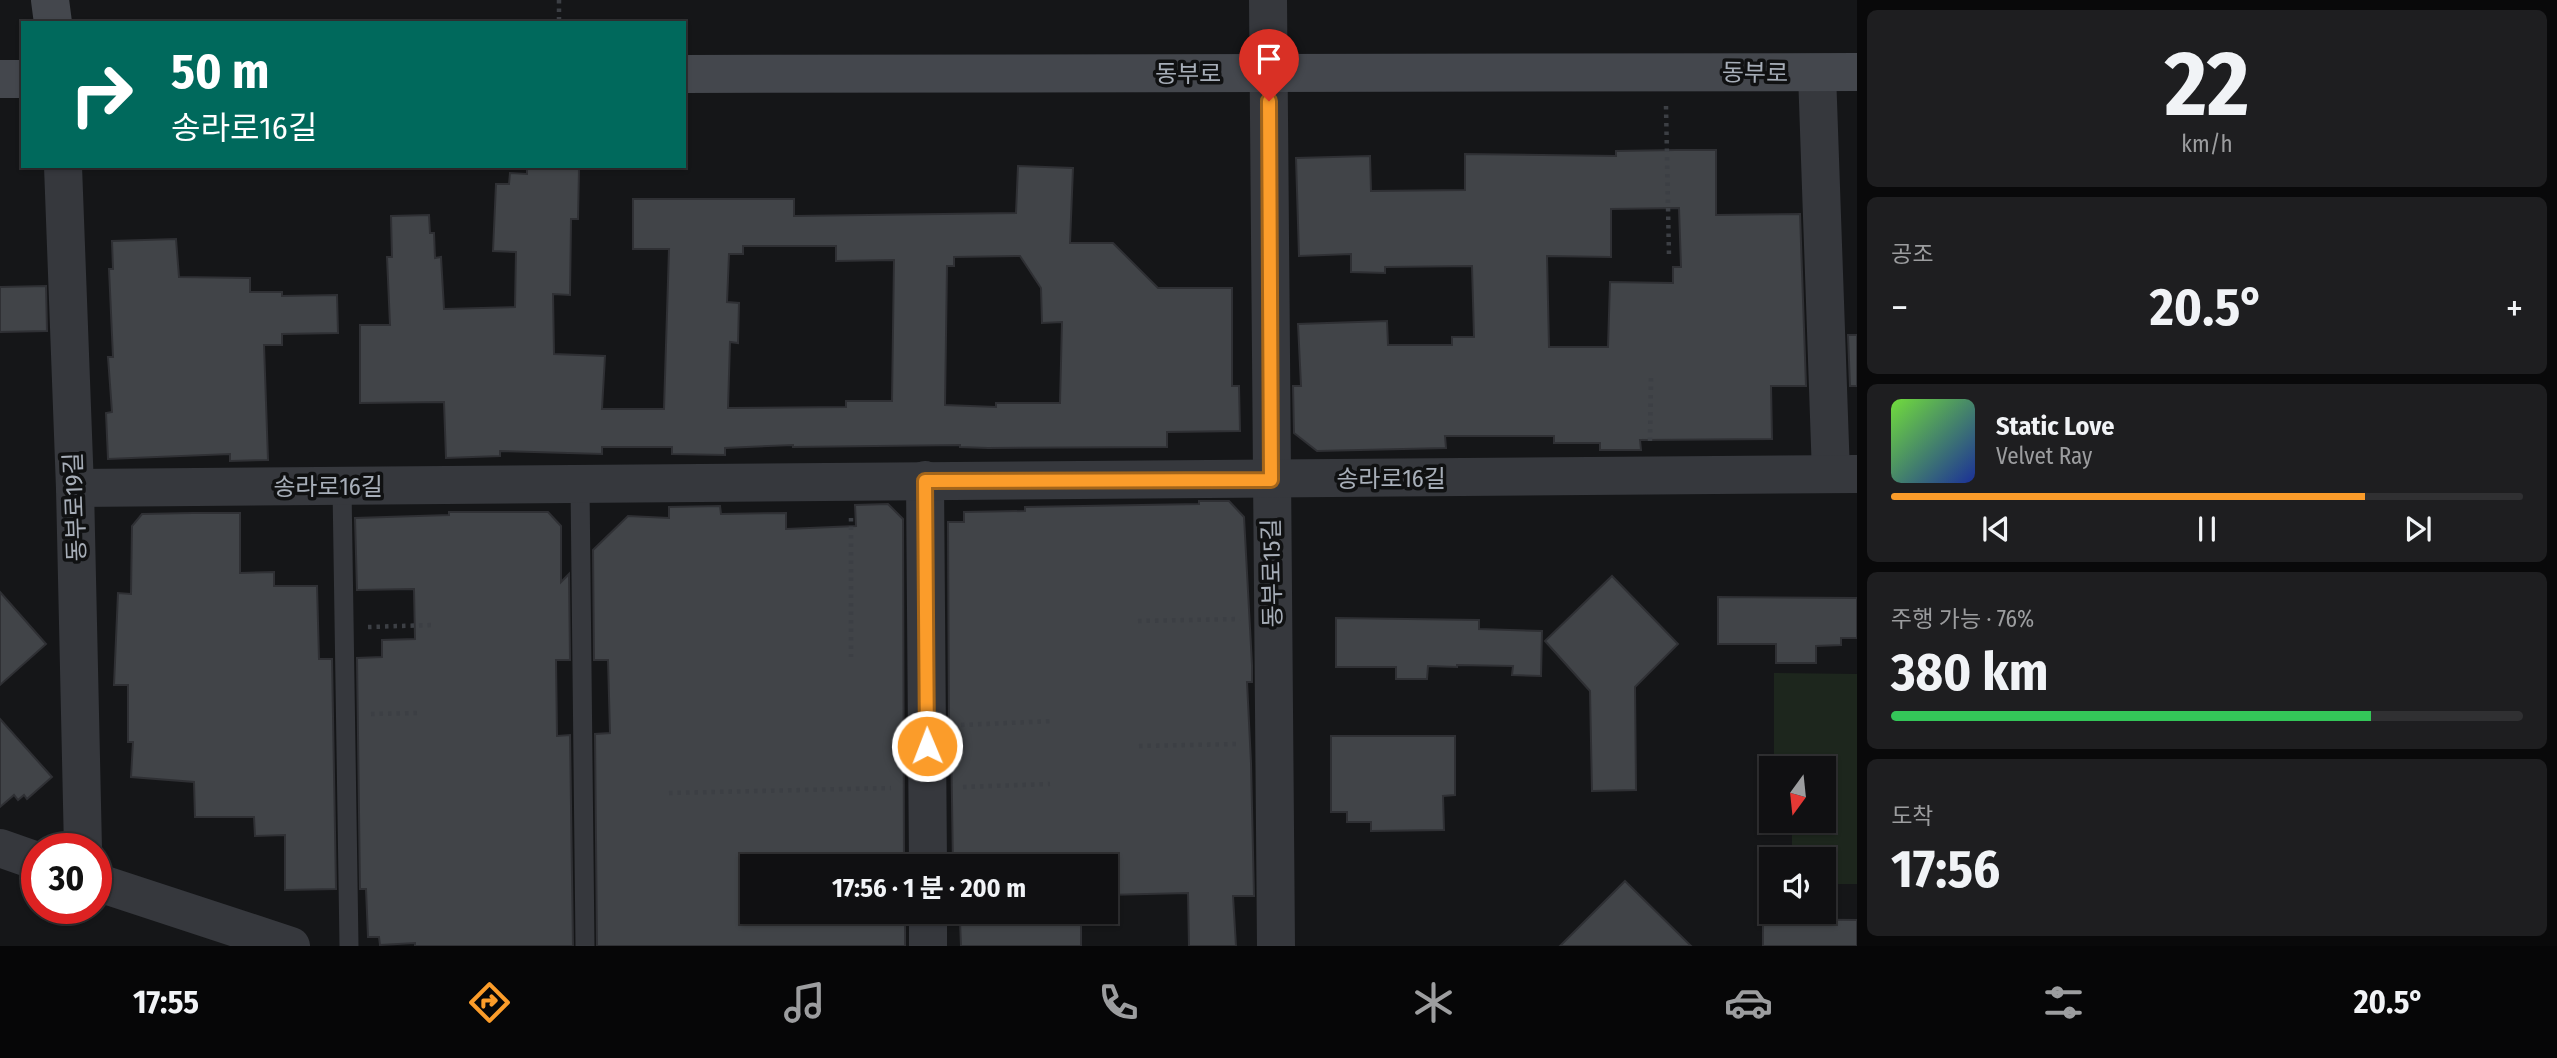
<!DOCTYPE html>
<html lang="ko">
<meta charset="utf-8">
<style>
:root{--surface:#101012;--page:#1e1e20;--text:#f1f3f6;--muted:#9c9d9f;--line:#303032;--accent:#fb9c2a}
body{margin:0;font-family:"Fira Sans Condensed","Noto Sans KR",sans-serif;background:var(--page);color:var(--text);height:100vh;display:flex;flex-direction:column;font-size:26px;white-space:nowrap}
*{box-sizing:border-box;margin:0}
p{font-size:23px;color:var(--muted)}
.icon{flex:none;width:38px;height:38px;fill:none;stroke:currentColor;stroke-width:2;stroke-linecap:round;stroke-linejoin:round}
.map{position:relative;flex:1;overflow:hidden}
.side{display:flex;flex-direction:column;gap:10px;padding:10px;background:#09090a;width:700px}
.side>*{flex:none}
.banner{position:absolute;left:21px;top:21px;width:665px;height:147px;border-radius:0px;box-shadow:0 2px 5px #0004,0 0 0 2px var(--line);background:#00695c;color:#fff;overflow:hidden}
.needle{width:46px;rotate:195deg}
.buttons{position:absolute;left:1759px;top:756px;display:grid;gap:14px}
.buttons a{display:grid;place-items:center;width:77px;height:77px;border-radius:0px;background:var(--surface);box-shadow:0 2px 5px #0004,0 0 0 2px var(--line);font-size:35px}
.speed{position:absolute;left:21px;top:833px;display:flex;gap:14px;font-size:35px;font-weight:700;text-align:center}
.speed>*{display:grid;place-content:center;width:91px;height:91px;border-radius:50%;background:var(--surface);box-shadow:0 2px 5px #0004,0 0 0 2px var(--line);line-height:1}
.speed .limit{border:10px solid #d22;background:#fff;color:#111}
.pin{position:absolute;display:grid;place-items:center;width:60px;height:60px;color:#fff;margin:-72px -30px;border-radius:50% 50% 50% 0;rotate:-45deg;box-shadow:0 0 7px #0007}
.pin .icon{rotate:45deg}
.me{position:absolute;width:77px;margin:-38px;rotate:359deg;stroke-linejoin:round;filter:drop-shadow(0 0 5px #0008)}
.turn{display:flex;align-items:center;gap:24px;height:147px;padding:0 35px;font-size:32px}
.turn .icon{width:91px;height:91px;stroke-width:2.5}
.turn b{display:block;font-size:49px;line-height:60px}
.big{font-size:52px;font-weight:700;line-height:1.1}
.side .tile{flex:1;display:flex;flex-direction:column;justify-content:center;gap:10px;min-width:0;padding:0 24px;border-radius:10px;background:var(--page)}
.side .dial{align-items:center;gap:0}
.dial b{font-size:91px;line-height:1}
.song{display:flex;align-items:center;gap:21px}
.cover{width:84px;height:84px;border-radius:10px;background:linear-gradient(135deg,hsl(100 70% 55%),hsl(230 70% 35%))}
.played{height:7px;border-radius:4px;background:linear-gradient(90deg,var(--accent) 75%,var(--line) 75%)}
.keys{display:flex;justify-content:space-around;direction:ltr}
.heat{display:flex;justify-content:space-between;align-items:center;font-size:38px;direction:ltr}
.charge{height:10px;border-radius:5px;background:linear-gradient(90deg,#34c759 76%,var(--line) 0)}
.trip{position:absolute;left:740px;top:854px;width:378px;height:70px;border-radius:0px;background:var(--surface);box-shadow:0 2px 5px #0004,0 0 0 2px var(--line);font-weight:700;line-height:70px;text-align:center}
.tabs{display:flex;height:112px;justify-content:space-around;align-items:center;background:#060607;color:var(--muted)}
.tabs .icon{width:49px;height:49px}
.tabs .active{color:var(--accent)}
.tabs b{font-size:32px;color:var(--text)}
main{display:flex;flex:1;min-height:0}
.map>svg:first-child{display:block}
.green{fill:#1d261d}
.building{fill:#414448;stroke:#2f3034;stroke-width:2;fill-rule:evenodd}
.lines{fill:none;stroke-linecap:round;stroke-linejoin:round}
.path{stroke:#3c3f44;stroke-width:4.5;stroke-dasharray:3.5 5;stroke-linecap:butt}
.lane{stroke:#36383d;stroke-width:19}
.street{stroke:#36383d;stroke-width:38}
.secondary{stroke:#44474d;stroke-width:38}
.route-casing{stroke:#a3651b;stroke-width:18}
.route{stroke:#fb9c2a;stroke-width:12}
.labels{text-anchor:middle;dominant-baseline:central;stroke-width:7;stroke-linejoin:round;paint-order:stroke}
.street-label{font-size:24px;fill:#a7aeb8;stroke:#101112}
</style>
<main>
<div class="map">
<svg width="1857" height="946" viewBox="0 0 1857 946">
<rect width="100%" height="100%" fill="#151618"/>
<polygon class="green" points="1774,673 1857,674 1857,884 1824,884 1824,859 1792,859 1792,821 1824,821 1824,768 1774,768"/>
<g class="building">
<path d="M1676,150H1716V215L1800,214L1806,386H1771L1772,439L1640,440L1641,450H1600V443H1554V436H1445L1446,448L1317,451L1294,433L1293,386H1301L1298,324L1387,321L1388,345H1452V337H1474L1472,266L1385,267V273L1351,272V254L1299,256L1296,158L1370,156L1371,191L1465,190V154L1616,156V151ZM1679,208L1681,267H1673V283L1610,282L1608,347H1549L1547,256L1611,257V209Z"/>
<path d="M1018,166L1073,168L1070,243H1113L1158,288H1232V386H1239L1240,431L1167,432V447L988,448L960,447V445L793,447V445L725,448V455L672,454V447H602V454L500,451V456L446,458L444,402L360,403V325H390L387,257H392L391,216L429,215L430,233H434L435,258L441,257L444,309L515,307L516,252L493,251L496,184H509L510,173L527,174V168L579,169L578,219H571L570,295L553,294L554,354L605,356L602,409H664L669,249H633V199H794V216L1016,213ZM743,246H836V261L894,260L892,401H846V407L728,408L730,342L738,343L739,303L727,302L729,254H743ZM1020,256L1041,288L1042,323L1062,322L1060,403H996V407L945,405L947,266H954V257Z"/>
<polygon points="176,239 179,277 250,278 250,292 282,292 282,296 337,295 338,333 282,334 282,345 264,345 268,460 230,461 230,454 108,459 106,413 112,412 108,357 113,357 109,269 113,269 112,241"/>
<polygon points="46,286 47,331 0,332 0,287"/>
<polygon points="1848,335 1857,335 1857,386 1850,386"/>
<polygon points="1199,501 1229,501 1244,517 1252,665 1252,682 1247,682 1251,763 1254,896 1233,896 1236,946 1189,946 1188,893 1106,895 1106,866 953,866 951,737 949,737 948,522 964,522 964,512 1025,511 1025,507 1199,504"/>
<polygon points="888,504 903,519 904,866 752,866 752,912 806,912 806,916 905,916 905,946 597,946 595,734 610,733 608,660 594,660 593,550 628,516 669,518 669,507 720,506 721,514 786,513 786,529 856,526 855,505"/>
<polygon points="449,512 548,512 561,526 561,582 569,574 570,660 556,660 557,736 570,735 573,946 415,946 415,943 380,945 379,937 368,937 366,889 360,889 357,658 382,657 382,640 415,639 414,589 357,590 355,518 449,515"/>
<polygon points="192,513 240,513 240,573 274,572 274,586 317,586 319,659 332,659 336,889 285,890 285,835 255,836 254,817 195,817 194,782 131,777 133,742 128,742 128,685 114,685 118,593 131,594 132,526 142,514"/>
<polygon points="1612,576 1678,644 1635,687 1636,790 1592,791 1590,691 1545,641"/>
<polygon points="0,592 46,644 0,685"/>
<polygon points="1718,597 1857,598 1857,638 1841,638 1841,645 1816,646 1816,663 1776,663 1776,644 1718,644"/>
<polygon points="1336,618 1479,620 1479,629 1542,631 1541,676 1512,675 1513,666 1457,665 1457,667 1428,666 1427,679 1396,679 1396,667 1336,667"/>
<polygon points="0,719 52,777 27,799 24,795 18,800 14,795 0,807"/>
<polygon points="1331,736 1455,736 1455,795 1443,796 1444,830 1371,831 1371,822 1347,822 1347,812 1331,812"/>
<polygon points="1625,881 1691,946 1560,946"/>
<polygon points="978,912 1081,912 1081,946 961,946 960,921 978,921"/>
<polygon points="1763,919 1857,920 1857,946 1763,946"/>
</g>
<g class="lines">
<g class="path">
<polyline points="559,0 559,23"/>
<polyline points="1666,106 1669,256"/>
<polyline points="1650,441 1651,378"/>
<polyline points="851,518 851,657"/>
<polyline points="1138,621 1240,619"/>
<polyline points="368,627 433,625"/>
<polyline points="371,714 419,713"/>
<polyline points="961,725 1054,721"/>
<polyline points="1139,746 1238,744"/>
<polyline points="963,787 1050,784"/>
<polyline points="669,793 891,788"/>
</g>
<g class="lane">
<polyline points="580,484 585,946"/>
<polyline points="342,487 349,946"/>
</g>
<g class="street">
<polyline points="1268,0 1276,946"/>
<polyline points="1817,73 1831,474"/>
<polyline points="63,166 75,488 83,849"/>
<polyline points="925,480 928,866"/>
<polyline points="75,488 1857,474"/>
<polyline points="0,848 37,861"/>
<polyline points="96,882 291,946"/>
<polyline points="928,912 928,946"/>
</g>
<g class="secondary">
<polyline points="50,0 53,23"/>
<polyline points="684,74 1857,72"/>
<polyline points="0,79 23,79"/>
</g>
</g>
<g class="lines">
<defs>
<polyline id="route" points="927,746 925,481 1271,480 1269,101"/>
</defs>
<use href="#route" class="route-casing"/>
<use href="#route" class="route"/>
</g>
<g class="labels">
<g class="street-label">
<text transform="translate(1755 73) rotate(1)">동부로</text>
<text x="1188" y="74">동부로</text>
<text x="1391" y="479">송라로16길</text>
<text x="328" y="487">송라로16길</text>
<text transform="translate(75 507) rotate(-92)">동부로19길</text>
<text transform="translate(1272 573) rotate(-91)">동부로15길</text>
</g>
</g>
</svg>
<div class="buttons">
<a><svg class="needle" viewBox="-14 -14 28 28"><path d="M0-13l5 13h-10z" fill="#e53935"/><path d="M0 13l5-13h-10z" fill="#9c9d9f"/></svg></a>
<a><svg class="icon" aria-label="sound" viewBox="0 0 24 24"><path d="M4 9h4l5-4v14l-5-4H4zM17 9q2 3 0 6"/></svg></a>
</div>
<div class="speed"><div class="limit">30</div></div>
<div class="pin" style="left:1269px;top:101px;background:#d93025"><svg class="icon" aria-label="arrive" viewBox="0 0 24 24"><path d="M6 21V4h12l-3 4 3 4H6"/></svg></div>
<svg class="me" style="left:927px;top:746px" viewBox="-20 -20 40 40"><circle r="17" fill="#fb9c2a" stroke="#fff" stroke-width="3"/><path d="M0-11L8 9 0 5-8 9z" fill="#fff"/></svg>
<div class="trip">17:56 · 1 분 · 200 m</div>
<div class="banner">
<div class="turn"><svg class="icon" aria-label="right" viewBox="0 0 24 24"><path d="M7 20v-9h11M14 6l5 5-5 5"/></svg><div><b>50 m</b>송라로16길</div></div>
</div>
</div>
<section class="side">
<div class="tile dial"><b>22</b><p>km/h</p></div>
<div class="tile"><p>공조</p>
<div class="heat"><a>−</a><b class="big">20.5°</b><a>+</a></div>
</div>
<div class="tile">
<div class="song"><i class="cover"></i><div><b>Static Love</b><p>Velvet Ray</p></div></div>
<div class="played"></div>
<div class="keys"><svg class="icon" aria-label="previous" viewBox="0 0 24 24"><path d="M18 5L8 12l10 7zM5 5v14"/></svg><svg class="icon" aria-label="pause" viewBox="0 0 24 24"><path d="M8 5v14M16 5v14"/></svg><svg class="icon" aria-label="next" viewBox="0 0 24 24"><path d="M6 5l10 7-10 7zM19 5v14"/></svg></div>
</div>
<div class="tile"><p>주행 가능 · 76%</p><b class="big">380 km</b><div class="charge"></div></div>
<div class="tile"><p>도착</p><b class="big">17:56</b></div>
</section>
</main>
<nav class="tabs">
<b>17:55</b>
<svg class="icon active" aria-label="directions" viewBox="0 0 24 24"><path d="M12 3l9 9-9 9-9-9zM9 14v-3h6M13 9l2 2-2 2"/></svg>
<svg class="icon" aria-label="music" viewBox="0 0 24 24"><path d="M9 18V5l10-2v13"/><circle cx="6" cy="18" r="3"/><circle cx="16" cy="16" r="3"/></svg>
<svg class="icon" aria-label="phone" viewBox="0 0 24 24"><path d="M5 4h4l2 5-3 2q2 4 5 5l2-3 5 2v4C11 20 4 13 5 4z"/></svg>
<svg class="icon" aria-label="climate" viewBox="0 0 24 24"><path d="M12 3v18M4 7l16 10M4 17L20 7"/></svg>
<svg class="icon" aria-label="car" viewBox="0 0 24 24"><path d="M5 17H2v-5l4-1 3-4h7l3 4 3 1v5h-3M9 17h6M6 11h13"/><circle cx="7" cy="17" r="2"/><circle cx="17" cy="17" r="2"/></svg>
<svg class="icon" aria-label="filters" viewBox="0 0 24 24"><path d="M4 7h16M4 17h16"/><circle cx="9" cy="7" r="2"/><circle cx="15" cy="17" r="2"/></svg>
<b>20.5°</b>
</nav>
